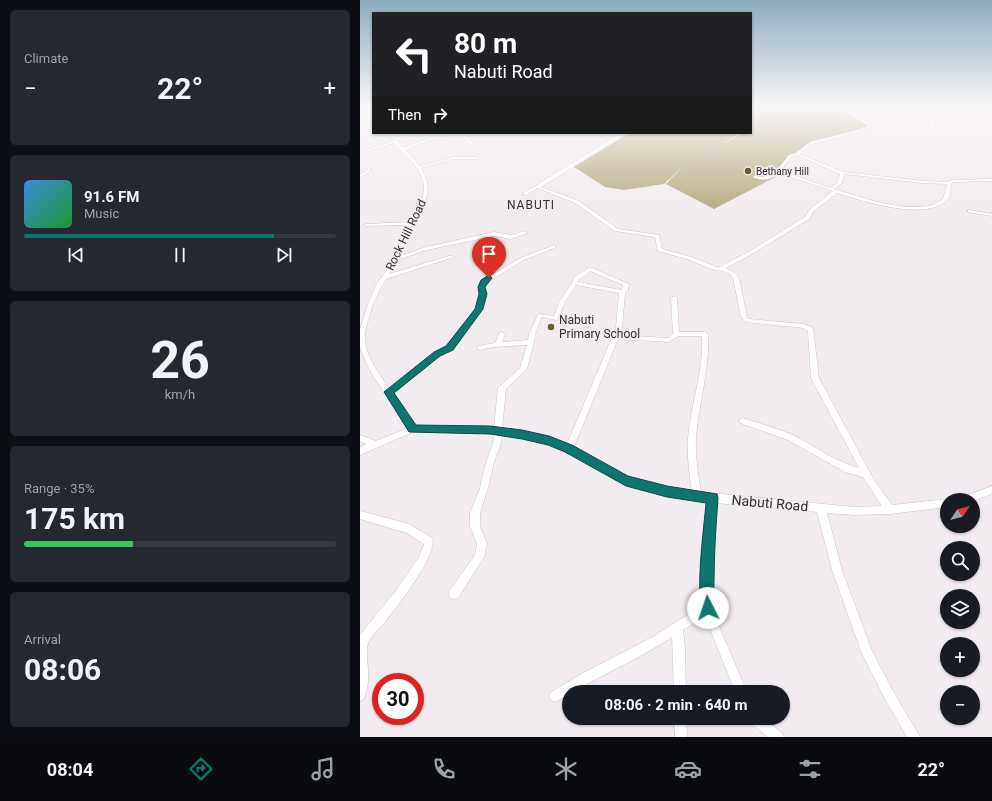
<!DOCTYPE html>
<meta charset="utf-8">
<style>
:root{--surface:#171b24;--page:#242831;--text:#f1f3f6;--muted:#9ea1a6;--line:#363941;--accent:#0f766e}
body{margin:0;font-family:Roboto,sans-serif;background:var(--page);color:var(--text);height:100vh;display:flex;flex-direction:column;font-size:15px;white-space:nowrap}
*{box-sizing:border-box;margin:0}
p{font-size:13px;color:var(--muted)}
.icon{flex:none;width:22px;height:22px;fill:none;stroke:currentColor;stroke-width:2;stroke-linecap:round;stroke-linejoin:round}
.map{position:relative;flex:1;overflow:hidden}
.drawer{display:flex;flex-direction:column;gap:10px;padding:10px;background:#0d0f14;width:360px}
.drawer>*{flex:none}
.guide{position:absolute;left:12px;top:12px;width:380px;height:122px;border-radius:0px;box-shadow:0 1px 3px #0004;background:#202124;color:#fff;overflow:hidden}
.needle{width:26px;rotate:55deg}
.tools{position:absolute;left:580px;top:493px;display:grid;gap:8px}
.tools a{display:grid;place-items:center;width:40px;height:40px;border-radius:50%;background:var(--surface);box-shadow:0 1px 3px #0004;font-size:20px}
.speed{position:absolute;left:12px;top:673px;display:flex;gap:8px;font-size:20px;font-weight:700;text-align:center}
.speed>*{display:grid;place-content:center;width:52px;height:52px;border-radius:50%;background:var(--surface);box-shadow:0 1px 3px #0004;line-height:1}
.speed .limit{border:6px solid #d22;background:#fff;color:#111}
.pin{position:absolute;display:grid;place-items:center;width:34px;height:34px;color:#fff;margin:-41px -17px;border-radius:50% 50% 50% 0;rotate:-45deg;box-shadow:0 0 4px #0007}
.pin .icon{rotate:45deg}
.me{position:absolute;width:44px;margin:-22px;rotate:356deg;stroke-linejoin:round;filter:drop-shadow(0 0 3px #0008)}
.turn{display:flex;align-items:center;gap:14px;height:84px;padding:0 16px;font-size:18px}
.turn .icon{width:52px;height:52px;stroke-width:2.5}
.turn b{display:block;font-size:28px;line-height:34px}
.then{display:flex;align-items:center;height:38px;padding:0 16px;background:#0003;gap:8px;font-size:15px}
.big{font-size:30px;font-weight:700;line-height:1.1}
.drawer .card{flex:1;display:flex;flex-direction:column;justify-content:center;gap:6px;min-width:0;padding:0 14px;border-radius:6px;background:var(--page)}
.drawer .dial{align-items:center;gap:0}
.dial b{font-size:52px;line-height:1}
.song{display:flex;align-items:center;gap:12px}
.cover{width:48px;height:48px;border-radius:6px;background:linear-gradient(135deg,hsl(210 70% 55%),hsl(130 70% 35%))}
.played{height:4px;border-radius:2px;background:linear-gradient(90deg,var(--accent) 80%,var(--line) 80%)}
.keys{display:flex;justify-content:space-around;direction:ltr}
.heat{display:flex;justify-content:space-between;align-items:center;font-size:22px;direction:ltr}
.charge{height:6px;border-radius:3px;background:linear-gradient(90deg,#34c759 35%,var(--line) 0)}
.trip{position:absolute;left:202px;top:685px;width:228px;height:40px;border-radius:20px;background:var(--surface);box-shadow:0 1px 3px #0004;font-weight:700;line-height:40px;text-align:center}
.tabs{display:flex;height:64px;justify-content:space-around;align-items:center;background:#090b0e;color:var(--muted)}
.tabs .icon{width:28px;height:28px}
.tabs .active{color:var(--accent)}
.tabs b{font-size:18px;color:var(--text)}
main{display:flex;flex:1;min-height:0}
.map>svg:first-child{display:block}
.forest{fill:#b6ad83}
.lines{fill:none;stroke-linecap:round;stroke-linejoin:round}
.minor-casing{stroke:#c9c3c7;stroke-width:1}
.minor{fill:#fff;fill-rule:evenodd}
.route{fill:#0f766e;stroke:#0a4d48}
.poi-dot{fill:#695f2b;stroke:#f2ecf0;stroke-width:1.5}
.labels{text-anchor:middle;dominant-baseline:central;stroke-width:3.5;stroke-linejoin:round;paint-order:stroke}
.far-poi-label{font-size:10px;fill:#333132;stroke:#f2ecf0;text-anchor:start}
.far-quarter-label{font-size:12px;letter-spacing:1px;fill:#333132;stroke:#f2ecf0}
.street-label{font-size:12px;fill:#333132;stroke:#f2ecf0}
.poi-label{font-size:12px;fill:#333132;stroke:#f2ecf0;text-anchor:start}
.near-street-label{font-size:14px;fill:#333132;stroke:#f2ecf0}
</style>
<main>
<section class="drawer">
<div class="card"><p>Climate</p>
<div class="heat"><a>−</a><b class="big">22°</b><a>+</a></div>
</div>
<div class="card">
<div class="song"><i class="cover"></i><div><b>91.6 FM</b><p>Music</p></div></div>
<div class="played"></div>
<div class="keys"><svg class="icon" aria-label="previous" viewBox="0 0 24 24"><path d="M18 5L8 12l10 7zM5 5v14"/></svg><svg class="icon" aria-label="pause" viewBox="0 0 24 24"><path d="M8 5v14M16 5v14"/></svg><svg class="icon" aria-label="next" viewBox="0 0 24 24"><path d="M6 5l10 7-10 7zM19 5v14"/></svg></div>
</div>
<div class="card dial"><b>26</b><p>km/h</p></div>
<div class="card"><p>Range · 35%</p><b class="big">175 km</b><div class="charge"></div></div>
<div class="card"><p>Arrival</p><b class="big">08:06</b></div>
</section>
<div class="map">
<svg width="632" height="737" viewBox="0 0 632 737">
<rect width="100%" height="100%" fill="#f2ecf0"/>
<polygon class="forest" points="391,107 476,107 502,119 510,126 445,146 431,156 421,174 354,209 306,184 322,167 304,184 264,190 245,187 214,167 270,133 380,133 351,151 382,133 391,133 391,127 398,123 391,127"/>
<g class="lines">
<defs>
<g id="minor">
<path d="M474,107H478L502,118L512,126L496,133L452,144L440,154L483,172L563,181L588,182L592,180L632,179V181L593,182L591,184C590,189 591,197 586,201C563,221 503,201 477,193L454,211L449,219L394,253L366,268L375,273L379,278L387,317L389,319L444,324L453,328L459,378L514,480L532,505L587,499L590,500H587V507L530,514L494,515L467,513L482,570L512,651L533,691L560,737H547L525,699L502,654L472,570L457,512L356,503L353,538L352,587L353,608L361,631L387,692H375L345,616L323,630L325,648L326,692H314L312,637C281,658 245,673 213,692H209V694L195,702L191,700L189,696L191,692L225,672L291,638L343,605C341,570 343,536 347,501L307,495L266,485L206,452L188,443L142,435L141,443L134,462L128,488L120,513V526L127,544L124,557L98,598L94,599L90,598L89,594L90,590L115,555L117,544L110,526V513L120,488L126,462L133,443L134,434L53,432L0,455V447L7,444L0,442V435L16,441L48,428L12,374L5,360L0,347V329L8,304L16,285L34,260L42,236L47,225L6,226L4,225L6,224L49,222C55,212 63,202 64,191C66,171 46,156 34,143L10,151L7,150L35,140L43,133H47L38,141V143L43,148L83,133H88L45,150L60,166L94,157H118L120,158L118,159H94L61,168C77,196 60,207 49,231C45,238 44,247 42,255L66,247L134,232L151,235L165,231L168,233L151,239L134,236L67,250L40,259L29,274L89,256H93L94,257L26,279C20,288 16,298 12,307C9,318 4,330 5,341C7,358 19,374 29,388L75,352L87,346L116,309L120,294L119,287L122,281L160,258L192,246L194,245L197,247L164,260L126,283L125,287L126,294L122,309L91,350L79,356L32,394L55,426L134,428L138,388L160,368L167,345L133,347L120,350L117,348L118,346L135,343L140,332H142L145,334L142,342L168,340L169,334L178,314L194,316L199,302L212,283L214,277L230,267L269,284L268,290L265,293L262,328L259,335L308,338L313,333L311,298L314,296L317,298L319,332H345L348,334C350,369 339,402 336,437C335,455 338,474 341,492L494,507L522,506L503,477L485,472L428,440L380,423L379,421L380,419L383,418C400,424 420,429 435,436C456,447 476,462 499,468L451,378L448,331L443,328L385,322L381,317L373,278L371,275L363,271L354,270L327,259L298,251L295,237L255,231L215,203L178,188L166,195L162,194L251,139L262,133H267L181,187L219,201L258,229L299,235L302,249L331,257L357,267H360L361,266L390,251L445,217L450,209L473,191L419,173C411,180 402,181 393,177L395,176L402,177L411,175L418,169L429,155L436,153L450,142L494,131L508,126L500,120ZM437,155L480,174L478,182L470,188L421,171L431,157ZM484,174L563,183L587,184L583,199C579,201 574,205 569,206C539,211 503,198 474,189L482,183ZM230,271L263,285L262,289L261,290L218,282L219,279ZM216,285L259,293L256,328L207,444L189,437L142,429L146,389L167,369L174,342L175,334L182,317L196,320L198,319L205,302ZM318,336H342C344,371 331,403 328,438C327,455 329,473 332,491L307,487L268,477L214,447L258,339L309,342Z"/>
<polygon points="577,107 581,107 581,113 632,119 632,121 580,115 572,124 575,130 572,131 568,124 577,114"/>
<polygon points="13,120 13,122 0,123 0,121"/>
<polygon points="97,133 101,133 113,143 113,145 111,145"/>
<polygon points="8,168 11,169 7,174 0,177 0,174 5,172"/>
<polygon points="608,210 632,214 632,216 608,212"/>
<polygon points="632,486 632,494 613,501 613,500 602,500 603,497"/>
<path d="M0,511L49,524L72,538C79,554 36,608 25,622C20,628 13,634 9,641C5,650 8,662 8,672C9,680 7,691 4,699L0,701V635L37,589L59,557L64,544L47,533L0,519Z"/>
<polygon points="314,718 326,718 327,737 315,737"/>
<polygon points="388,718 404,718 422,733 424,737 408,737 390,722"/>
</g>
</defs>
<use href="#minor" class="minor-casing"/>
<use href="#minor" class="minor"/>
</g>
<linearGradient id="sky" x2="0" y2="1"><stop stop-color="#8dabba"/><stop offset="0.51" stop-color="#f9f6f8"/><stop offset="1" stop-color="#f9f6f8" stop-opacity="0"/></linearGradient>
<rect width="632" height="210" fill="url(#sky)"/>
<path class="route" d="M129,275L132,278L125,287L127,294L123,309L93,350L80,356L34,393L56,425L130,426L162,430L189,436L212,445L268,476L307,486L357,494L358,498C356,526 354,554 354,582C353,592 357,603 353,612L348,614L343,612C335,592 344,527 346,503L307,497L266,486L205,452L188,445L162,439L130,434L49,432L24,392L74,352L86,346L115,309L119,294L118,287L121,280Z"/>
<g class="poi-dot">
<circle cx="388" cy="171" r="4"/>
<circle cx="191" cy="327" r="4"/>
</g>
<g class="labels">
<g class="far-poi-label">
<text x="396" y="171">Bethany Hill</text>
</g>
<g class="far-quarter-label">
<text x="171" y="205">NABUTI</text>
</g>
<g class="street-label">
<text transform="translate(46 235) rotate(-64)">Rock Hill Road</text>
</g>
<g class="poi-label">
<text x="199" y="320">Nabuti<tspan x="199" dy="14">Primary School</tspan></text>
</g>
<g class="near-street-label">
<text transform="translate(410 503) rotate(5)">Nabuti Road</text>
</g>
</g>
</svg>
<div class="tools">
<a><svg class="needle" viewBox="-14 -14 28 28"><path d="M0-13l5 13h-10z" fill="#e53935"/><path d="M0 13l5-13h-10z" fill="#9ea1a6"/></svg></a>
<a><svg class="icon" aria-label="search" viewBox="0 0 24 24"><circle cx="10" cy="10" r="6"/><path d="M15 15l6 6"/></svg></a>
<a><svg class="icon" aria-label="layers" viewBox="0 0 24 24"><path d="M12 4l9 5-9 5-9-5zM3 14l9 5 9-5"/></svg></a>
<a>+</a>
<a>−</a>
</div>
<div class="speed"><div class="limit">30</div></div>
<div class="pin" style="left:129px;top:278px;background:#d93025"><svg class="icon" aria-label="arrive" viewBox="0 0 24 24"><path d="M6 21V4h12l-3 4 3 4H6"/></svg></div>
<svg class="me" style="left:348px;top:608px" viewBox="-20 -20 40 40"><circle r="19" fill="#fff"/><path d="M0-13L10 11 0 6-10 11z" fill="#0f766e"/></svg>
<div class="trip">08:06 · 2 min · 640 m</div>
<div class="guide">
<div class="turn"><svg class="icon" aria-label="left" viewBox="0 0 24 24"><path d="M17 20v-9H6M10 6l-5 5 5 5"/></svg><div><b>80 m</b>Nabuti Road</div></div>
<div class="then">Then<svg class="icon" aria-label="right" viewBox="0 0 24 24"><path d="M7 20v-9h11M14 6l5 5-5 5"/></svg></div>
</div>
</div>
</main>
<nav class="tabs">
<b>08:04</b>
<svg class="icon active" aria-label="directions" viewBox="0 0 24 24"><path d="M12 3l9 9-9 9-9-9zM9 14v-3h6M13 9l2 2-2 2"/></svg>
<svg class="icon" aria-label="music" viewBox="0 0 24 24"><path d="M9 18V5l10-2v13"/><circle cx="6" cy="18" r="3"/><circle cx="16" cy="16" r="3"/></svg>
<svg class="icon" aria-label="phone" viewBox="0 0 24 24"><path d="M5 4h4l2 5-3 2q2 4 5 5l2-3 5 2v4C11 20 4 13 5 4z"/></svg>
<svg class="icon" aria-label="climate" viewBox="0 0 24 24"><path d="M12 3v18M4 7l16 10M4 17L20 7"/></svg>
<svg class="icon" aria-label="car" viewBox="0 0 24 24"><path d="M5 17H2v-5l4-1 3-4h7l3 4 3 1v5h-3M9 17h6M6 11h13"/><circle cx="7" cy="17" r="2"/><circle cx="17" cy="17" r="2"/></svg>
<svg class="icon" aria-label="filters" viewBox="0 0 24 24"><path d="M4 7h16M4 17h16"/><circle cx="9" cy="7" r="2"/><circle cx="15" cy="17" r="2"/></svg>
<b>22°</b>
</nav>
